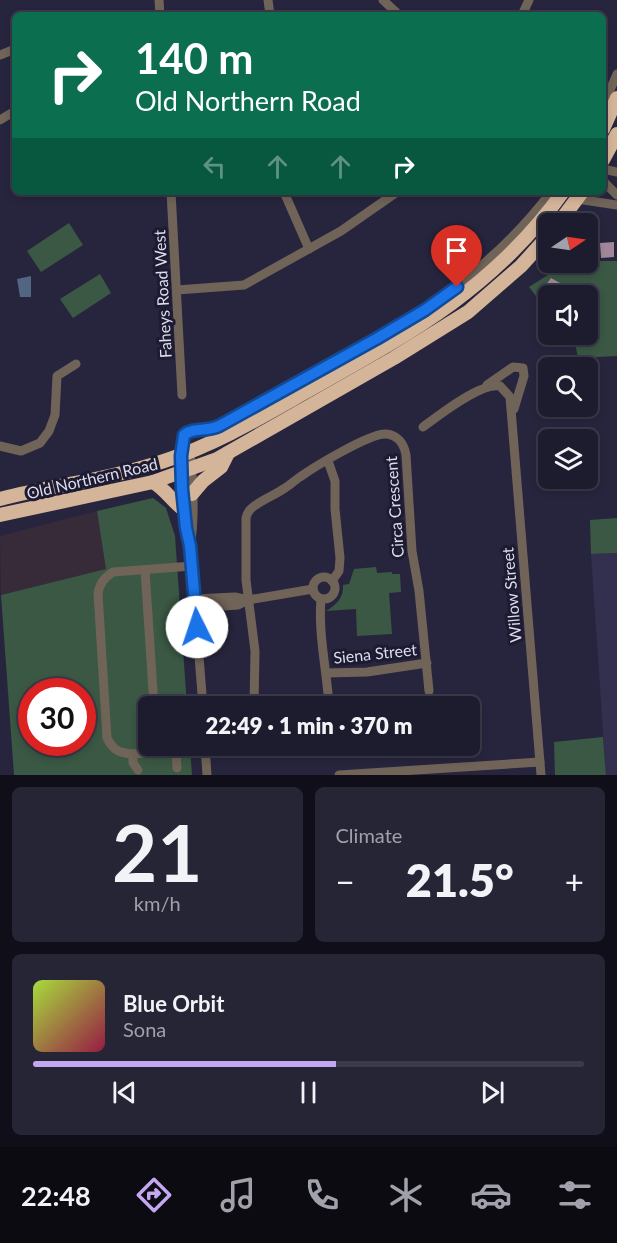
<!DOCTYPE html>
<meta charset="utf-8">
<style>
:root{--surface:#1d1c2e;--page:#252536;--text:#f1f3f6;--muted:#a0a1aa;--line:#3b3a4a;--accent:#c4a7f1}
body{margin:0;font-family:Lato,sans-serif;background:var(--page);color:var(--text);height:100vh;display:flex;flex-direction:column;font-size:22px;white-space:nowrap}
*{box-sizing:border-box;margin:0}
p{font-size:20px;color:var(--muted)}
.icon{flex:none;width:33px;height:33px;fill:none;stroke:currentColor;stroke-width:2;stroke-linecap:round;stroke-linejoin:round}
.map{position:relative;height:775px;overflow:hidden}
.panel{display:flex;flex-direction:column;gap:12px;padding:12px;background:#100f19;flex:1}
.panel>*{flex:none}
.top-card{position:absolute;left:12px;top:12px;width:594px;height:183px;border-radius:9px;box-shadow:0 3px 9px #0003,0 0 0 2px var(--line);background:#0b6e4f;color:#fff;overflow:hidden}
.needle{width:39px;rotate:77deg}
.tools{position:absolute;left:538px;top:213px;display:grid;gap:12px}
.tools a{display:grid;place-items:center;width:60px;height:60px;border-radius:9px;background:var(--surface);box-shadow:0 3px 9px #0003,0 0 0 2px var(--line);font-size:30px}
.speed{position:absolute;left:18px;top:678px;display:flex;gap:12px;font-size:30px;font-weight:700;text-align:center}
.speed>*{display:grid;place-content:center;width:78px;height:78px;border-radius:50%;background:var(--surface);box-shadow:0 3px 9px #0003,0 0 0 2px var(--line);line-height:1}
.speed .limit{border:9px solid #d22;background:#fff;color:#111}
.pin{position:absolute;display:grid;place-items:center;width:51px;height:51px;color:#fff;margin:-62px -26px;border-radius:50% 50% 50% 0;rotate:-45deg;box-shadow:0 0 6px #0007}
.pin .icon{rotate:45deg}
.me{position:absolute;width:66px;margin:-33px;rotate:356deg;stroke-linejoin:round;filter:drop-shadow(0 0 4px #0008)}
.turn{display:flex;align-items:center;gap:21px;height:126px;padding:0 24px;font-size:27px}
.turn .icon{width:78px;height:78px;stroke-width:2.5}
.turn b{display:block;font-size:42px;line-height:51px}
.lanes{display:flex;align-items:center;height:57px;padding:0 24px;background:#0003;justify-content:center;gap:30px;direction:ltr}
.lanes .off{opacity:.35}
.big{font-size:45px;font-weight:800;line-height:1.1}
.panel .card{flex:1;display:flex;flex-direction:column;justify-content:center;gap:9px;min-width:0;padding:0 21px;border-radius:9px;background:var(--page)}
.panel .dial{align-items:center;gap:0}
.dial b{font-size:78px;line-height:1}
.song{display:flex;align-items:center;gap:18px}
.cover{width:72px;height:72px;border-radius:9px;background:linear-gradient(135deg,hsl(80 70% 55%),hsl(340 70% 35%))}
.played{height:6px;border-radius:3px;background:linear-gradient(90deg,var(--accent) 55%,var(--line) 55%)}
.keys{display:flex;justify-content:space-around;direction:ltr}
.heat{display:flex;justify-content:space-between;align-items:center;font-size:33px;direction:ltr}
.panel .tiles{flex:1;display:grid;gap:12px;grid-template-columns:1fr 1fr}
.card:last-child{grid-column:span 2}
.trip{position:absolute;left:138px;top:696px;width:342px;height:60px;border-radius:9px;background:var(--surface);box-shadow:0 3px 9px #0003,0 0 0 2px var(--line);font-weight:800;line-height:60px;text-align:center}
.dock{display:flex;height:96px;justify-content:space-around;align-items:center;background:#0c0b12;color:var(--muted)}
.dock .icon{width:42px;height:42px}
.dock .on{color:var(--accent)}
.dock b{font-size:27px;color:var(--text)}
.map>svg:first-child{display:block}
.built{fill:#32304e}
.industrial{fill:#372b39}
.green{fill:#3a5844;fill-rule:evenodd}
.water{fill:#526683}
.building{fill:#a2879b}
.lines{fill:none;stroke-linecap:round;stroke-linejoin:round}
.minor{stroke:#706358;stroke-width:9}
.highway{stroke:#d5b599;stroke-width:14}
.route-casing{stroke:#114b97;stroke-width:15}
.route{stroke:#1a73e8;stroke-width:10}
.labels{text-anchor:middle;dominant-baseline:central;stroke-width:6;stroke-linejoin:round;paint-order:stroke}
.street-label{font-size:16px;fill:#dddded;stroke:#1d1b32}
</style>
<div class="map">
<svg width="617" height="775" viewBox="0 0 617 775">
<rect width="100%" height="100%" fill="#27253d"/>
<polygon class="built" points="617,553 617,775 606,775 591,554"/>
<polygon class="industrial" points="97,511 107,569 1,595 0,536"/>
<g class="green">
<polygon points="69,223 83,245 41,272 27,251"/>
<polygon points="595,243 597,261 617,261 617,356 578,358 576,348 566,335 588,334 588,296 549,296 549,313 529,287 567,263 588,262 588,248"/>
<polygon points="100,274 111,293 73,318 60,299"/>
<path d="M153,498L166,508L175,536L187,706H148V746H190L192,775H14L1,595L106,569L97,511ZM32,692H82V742H32Z"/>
<polygon points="617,518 617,553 591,554 590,520"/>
<path d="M376,567L377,573L392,572V574H400L401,592L389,593L392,634L357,636L356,609L326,611C336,605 344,598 343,585L349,584L354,569Z"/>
<polygon points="603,737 606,775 555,775 554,742"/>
</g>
<polygon class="water" points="31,276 31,297 20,297 17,279"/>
<g class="building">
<polygon points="614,242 614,257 601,258 600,243"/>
<polygon points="551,278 560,283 549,297 540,293"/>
</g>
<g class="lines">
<g class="minor">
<polyline points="159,0 160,15"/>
<polyline points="268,0 270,15"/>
<polyline points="383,0 399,15"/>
<polyline points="522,15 529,0"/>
<polyline points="0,55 15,49"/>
<polyline points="603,106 617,74"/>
<polyline points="0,120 15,111"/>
<polyline points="603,169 617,172"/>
<polyline points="603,181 617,195"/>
<polyline points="171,192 182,395"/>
<polyline points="284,192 309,249"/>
<polyline points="577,199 617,205"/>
<polyline points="177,290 244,285 341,231 397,192"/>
<polyline points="487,385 513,367 523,368 524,376 514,409"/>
<path d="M423,427C439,415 481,382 500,386L510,397L541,775"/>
<polyline points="0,446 21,451 40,443 49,431 55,415 57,376 76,364"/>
<path d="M190,452C193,481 195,512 191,541"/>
<polyline points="328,461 335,481 335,509 340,558 339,571 332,581"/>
<path d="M192,566L113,572C104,578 100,583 98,593L107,738C113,750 119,753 133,754L205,748"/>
<polyline points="145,570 154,706"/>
<circle cx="324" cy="588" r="11"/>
<polyline points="194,599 235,597 248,600"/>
<path d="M321,599C318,635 327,671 329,706"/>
<polyline points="195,608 238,605 248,600 313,589"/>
<polyline points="327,673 367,672 427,663"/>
<path d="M203,706L190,546L183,509L181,456L184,435C193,427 207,432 219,426C338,360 467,304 551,192"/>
<path d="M254,706L255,651L246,580V518C247,513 249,510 253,507C263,499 275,495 285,488C290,485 295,480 300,477C314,467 370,433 386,434C398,435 404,444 406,455L412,551L419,591L429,691"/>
<polyline points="205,746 207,775"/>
<polyline points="176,751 177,768"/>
<polyline points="133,754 133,763 138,770"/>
<polyline points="339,775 540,762"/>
</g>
<g class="highway">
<polyline points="603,129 617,98"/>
<polyline points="603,160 617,134"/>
<polyline points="558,224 582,192"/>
<path d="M153,482C165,489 172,501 183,509"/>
<polyline points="192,494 203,481 221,467 228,453"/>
<path d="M0,499C54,485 111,479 164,461C217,444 263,416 311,389C411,333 494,288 563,192"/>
<polyline points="0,515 153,482 217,459 394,358 468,312 521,266 549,235"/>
</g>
</g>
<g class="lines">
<defs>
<path id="route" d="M197,627L190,546L186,528L182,489L181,456L184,435C193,427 207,432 219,426L376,339L425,310L457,287"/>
</defs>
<use href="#route" class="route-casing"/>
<use href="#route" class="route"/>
</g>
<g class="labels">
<g class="street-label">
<text transform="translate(162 294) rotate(-93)">Faheys Road West</text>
<text transform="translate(92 478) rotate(-13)">Old Northern Road</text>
<text transform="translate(394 507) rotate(-94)">Circa Crescent</text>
<text transform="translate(511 595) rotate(-95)">Willow Street</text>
<text transform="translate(375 653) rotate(-6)">Siena Street</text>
</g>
</g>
</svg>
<div class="tools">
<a><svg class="needle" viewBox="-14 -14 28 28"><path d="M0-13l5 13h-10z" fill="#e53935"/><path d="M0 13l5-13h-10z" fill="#a0a1aa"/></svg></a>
<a><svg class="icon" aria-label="sound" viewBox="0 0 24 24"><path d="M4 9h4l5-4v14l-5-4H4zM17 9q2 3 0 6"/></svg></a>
<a><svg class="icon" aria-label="search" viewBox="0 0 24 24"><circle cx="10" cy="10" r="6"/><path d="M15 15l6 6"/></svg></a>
<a><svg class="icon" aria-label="layers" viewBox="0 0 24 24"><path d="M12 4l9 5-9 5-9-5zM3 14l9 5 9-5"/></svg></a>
</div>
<div class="speed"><div class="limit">30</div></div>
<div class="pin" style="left:457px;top:287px;background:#d93025"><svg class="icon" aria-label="arrive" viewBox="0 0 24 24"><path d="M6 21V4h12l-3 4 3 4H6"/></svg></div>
<svg class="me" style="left:197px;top:627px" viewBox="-20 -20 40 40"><circle r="19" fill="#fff"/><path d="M0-13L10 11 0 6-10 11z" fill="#1a73e8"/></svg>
<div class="trip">22:49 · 1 min · 370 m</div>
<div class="top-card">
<div class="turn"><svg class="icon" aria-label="right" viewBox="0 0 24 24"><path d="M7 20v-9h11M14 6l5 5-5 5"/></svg><div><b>140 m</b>Old Northern Road</div></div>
<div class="lanes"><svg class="icon off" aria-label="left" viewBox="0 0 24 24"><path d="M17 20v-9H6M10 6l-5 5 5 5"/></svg><svg class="icon off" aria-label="ahead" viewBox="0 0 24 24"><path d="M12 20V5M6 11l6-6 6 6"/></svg><svg class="icon off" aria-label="ahead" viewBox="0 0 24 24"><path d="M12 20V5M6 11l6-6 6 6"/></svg><svg class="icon" aria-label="right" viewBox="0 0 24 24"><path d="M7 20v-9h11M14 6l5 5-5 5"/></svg></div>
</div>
</div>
<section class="panel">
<div class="tiles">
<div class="card dial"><b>21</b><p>km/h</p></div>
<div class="card"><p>Climate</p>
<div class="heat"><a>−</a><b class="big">21.5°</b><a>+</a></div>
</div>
<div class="card">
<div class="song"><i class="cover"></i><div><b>Blue Orbit</b><p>Sona</p></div></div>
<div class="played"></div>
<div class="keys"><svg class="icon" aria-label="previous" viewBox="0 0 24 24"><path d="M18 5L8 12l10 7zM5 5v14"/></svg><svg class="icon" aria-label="pause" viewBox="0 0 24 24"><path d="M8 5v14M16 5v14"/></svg><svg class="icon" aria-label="next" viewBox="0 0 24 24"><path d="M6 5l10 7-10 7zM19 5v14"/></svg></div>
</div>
</div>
</section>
<nav class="dock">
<b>22:48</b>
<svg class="icon on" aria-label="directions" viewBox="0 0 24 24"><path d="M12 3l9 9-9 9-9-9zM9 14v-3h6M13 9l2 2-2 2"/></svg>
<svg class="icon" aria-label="music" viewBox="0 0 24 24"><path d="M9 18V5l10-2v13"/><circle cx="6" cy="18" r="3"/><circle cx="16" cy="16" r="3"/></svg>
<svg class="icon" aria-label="phone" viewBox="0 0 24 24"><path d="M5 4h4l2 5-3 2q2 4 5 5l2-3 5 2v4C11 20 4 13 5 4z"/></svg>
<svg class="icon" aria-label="climate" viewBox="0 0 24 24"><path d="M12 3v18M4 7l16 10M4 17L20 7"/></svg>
<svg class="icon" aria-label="car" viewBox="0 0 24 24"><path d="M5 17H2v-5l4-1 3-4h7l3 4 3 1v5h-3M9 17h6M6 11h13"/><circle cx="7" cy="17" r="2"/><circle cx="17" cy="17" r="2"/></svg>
<svg class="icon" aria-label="filters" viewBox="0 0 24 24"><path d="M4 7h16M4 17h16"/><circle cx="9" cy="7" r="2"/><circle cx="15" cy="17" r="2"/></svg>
</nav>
